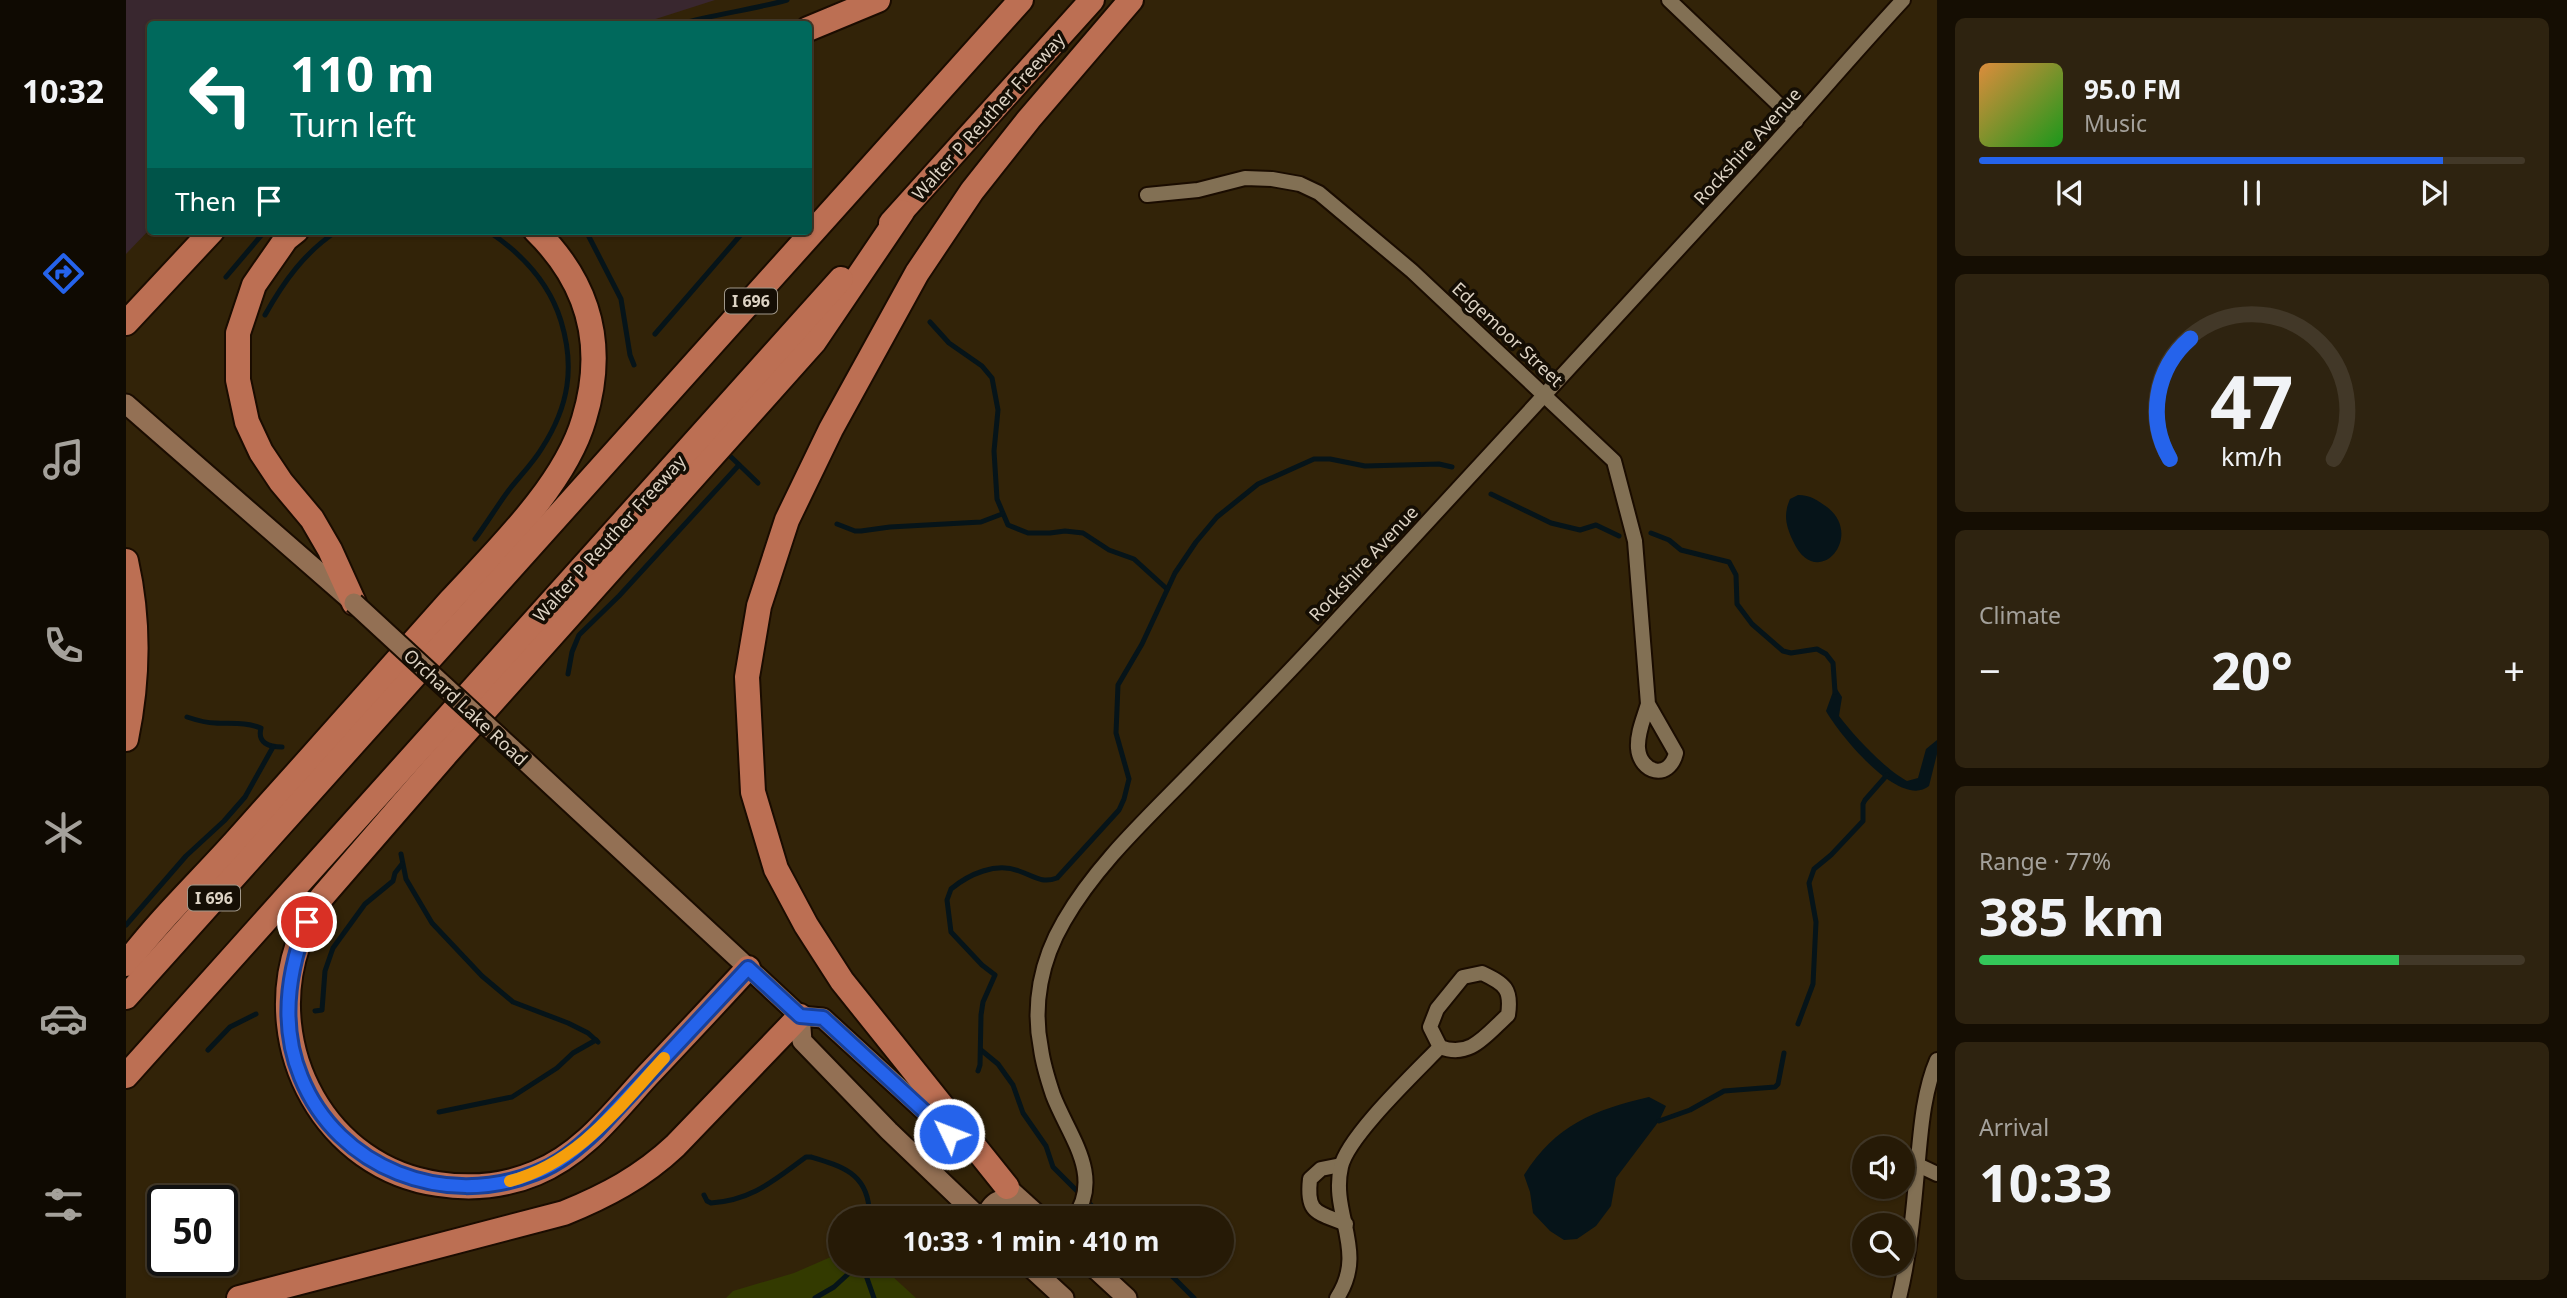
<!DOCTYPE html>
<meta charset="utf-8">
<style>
:root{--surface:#261a06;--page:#2e2310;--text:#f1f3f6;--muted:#a4a19b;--line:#423828;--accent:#2563eb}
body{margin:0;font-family:"Noto Sans",sans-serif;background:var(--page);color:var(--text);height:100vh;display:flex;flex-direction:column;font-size:26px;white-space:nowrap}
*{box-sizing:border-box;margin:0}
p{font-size:23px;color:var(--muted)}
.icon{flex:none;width:38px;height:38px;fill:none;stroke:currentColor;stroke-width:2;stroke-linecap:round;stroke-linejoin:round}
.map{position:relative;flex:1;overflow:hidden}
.drawer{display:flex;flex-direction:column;gap:18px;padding:18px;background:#150e03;width:630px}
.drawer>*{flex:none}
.top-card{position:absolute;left:21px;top:21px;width:665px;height:214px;border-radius:7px;box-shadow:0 2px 5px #0004,0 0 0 2px var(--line);background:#00695c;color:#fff;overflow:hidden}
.buttons{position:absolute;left:1726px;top:1136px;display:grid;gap:14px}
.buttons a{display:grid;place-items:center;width:63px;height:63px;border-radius:50%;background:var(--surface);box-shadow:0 2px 5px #0004,0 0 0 2px var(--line);font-size:35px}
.speed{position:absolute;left:21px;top:1185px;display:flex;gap:14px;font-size:35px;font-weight:700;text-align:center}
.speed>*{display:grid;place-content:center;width:91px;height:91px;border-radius:50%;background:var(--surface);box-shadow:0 2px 5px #0004,0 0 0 2px var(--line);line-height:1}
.speed .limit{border:4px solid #111;border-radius:10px;background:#fff;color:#111}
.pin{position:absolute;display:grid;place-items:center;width:60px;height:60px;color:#fff;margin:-30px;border:4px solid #fff;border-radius:50%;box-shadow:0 2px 7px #0007}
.me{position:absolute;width:77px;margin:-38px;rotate:313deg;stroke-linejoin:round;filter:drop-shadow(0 0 5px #0008)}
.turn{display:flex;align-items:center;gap:24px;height:147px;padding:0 28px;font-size:32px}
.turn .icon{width:91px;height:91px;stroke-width:2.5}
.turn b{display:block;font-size:49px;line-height:60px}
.then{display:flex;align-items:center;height:66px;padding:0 28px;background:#0003;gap:14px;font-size:26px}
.big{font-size:52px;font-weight:700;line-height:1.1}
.drawer .card{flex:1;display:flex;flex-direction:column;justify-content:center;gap:10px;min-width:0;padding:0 24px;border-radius:10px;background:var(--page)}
.drawer .dial{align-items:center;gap:0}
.dial svg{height:182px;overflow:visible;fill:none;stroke:var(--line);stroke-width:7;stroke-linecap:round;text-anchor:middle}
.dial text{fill:var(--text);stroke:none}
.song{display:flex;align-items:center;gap:21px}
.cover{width:84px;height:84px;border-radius:10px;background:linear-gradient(135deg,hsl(30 70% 55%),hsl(120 70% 35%))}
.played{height:7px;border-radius:4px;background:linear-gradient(90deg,var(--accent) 85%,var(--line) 85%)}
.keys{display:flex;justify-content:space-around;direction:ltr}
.heat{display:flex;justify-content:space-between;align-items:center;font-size:38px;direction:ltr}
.charge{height:10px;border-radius:5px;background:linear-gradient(90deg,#34c759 77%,var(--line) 0)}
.trip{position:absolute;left:702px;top:1206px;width:406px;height:70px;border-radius:35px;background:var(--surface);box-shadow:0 2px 5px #0004,0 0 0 2px var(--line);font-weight:700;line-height:70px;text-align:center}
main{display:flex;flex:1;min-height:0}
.menu{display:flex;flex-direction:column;width:126px;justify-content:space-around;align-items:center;background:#0f0a02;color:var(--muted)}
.menu .icon{width:49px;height:49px}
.menu .selected{color:var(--accent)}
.menu b{font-size:32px;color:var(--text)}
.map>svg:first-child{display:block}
.commercial{fill:#39272f}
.green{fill:#333a00}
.water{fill:#061419}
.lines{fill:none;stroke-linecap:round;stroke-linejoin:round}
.stream{stroke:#061419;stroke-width:5}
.minor-casing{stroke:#1a0c00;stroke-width:18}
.secondary-casing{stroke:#1a0c00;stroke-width:23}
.motorway-casing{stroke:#1a0c00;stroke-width:28}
.minor{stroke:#827054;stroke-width:14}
.secondary{stroke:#937054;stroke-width:19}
.motorway{stroke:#bc6f53;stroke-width:24}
.secondary-bridge-casing{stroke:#1a0c00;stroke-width:23;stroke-linecap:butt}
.secondary-bridge{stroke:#937054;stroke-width:19}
.route-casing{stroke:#184099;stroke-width:18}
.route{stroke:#2563eb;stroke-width:12}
.slow{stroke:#f59e0b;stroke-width:12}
.labels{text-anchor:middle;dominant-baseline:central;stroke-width:7;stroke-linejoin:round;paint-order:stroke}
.shield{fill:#150e04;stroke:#a1988a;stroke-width:2}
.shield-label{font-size:16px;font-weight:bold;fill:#ddd3c4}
.street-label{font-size:18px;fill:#ddd3c4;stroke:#150e04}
</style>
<main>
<nav class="menu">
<b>10:32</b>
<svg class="icon selected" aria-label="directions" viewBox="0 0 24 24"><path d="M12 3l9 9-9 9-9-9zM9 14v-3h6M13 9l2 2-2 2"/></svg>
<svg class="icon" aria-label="music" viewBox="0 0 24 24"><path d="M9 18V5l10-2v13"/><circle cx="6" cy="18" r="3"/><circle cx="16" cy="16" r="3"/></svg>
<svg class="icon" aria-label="phone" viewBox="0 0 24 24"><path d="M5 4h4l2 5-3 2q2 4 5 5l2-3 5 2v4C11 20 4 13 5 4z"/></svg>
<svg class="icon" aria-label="climate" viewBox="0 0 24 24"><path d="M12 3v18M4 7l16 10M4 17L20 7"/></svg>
<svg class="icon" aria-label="car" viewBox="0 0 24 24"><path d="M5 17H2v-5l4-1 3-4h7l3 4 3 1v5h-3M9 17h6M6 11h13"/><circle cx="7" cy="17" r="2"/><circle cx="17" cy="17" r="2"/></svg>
<svg class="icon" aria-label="filters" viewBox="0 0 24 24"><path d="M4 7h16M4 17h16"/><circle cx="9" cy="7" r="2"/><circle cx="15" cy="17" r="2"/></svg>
</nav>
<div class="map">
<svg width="1811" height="1298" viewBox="0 0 1811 1298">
<rect width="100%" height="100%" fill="#322308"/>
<polygon class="commercial" points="0,0 589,0 514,24 24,24 24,229 0,254"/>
<polygon class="green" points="714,1253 714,1264 753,1264 790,1298 600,1298 607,1291 668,1273"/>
<g class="water">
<path d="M1672,495C1685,495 1691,500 1701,507C1740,537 1690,593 1667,541C1660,526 1657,515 1664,499Z"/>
<path d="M1709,686L1716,697L1713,716C1728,736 1759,769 1781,781L1792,778L1800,749L1811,740V754L1803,786C1774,810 1713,734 1700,711Z"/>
<path d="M1523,1097L1540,1106L1533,1121L1490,1178L1485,1206L1470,1226L1451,1239L1438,1240L1424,1231L1407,1213L1404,1192L1398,1175C1430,1125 1467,1110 1523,1097Z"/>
</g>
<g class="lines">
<g class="stream">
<path d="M554,24C589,14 625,10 661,0"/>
<polyline points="460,231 495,299 504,355 508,365"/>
<polyline points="100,277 139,231"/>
<path d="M139,315C158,281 179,252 211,231"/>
<polyline points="804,322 823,343 856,366 866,378 872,410 868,451 871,499 882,525 902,533 924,533 939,531 957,533 983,550 1008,559 1041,589"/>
<polyline points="529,334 618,231"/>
<polyline points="603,455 632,483"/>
<polyline points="1365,494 1425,523 1454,530 1470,525 1493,536"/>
<polyline points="711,524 729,531 735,531 764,527 855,522 876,514"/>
<polyline points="1525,533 1543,540 1555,550 1603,562 1610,575 1611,604 1626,624 1657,651 1665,653 1691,649 1700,654 1707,663 1709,692"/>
<path d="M349,539C361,523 371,506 383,490C394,476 407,463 416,448C443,406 449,367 435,321C423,282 395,253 362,231"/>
<polyline points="442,674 446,652 453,635 493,596 613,465"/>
<path d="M61,717C70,720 80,723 89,723C105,724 119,722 135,728C131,743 143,747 156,747"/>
<polyline points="275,854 280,879 306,923 356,976 387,1002 442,1023 462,1033 472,1042"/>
<polyline points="0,925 60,856 98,821 119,797 147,747"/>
<polyline points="189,1011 196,1010 199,971 207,948 239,904 267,881 269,873 276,864"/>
<polyline points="1672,1024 1687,984 1690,922 1683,883 1688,869 1705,855 1737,821 1737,804 1739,800 1761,775"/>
<polyline points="82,1050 104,1027 130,1014"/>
<polyline points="855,1050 872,1064 887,1085 897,1113 920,1146 927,1167 978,1218"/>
<path d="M852,1071L854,1065L855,1015L857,1002L869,975L856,965L825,932L821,900L825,889C843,874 870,862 893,871C908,876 915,884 931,878L993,810L998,799L1003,779L990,733L992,685L1016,644L1049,573L1070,542L1091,517L1132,484L1188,459H1204L1239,466L1313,464L1326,467"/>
<polyline points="313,1112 386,1097 431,1068 447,1053 470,1040"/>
<polyline points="1533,1121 1564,1110 1598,1091 1649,1087 1652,1084 1658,1053"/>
<path d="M578,1195L581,1201L585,1203C627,1200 648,1180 680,1157H685C715,1166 740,1173 743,1208L735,1218"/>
<polyline points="736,1264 748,1298"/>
<polyline points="1034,1264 1068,1298"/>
<polyline points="689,1298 708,1287 733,1264"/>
</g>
<defs>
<g id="minor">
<polyline points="1543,0 1670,121"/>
<path d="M1021,195L1072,190L1119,178L1146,179L1174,184L1193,193L1286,271L1488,461L1509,541L1522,704L1550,753C1543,781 1514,773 1512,748C1511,733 1518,718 1522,704"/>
<path d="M1356,973C1379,984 1386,989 1382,1015C1360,1035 1344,1059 1314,1047L1304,1027L1311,1009L1337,977Z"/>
<path d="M1215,1165L1195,1169L1184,1179C1180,1214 1191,1212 1220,1224"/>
<polyline points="1792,1165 1811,1174"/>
<path d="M948,1218C978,1175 942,1135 927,1095C922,1080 917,1064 915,1049C906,1005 915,960 938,921C969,867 1017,822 1060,778C1107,730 1155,681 1201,631C1343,477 1484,324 1626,169C1677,113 1726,55 1777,0"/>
<path d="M1211,1298C1242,1251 1204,1214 1215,1167C1221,1137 1290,1072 1314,1047"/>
<path d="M1773,1298C1784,1253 1788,1206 1792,1160C1795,1127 1798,1090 1811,1060"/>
</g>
<g id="secondary">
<polyline points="0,404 226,601"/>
<polyline points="396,758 674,1016 697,1018 839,1148"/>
<polyline points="674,1016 676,1041 763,1131 854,1218"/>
<polyline points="871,1178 915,1218"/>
<path d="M864,1218L863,1210C872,1195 884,1199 899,1204"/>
<polyline points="901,1264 938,1298"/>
<polyline points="964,1264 1001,1298"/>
</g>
<g id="motorway">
<polyline points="682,29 752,0"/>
<polyline points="765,223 966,0"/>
<polyline points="170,231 160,239 128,285 112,333 112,380 121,422 135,452 155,482 186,519 204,550 228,603"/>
<polyline points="0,323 86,231"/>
<path d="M0,561C13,619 12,681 0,739"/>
<path d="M0,964C32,921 73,882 109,842C181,762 253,681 324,601C370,551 439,485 458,419C480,347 464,284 410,231"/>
<path d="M622,968C589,1004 555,1040 521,1076C488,1112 457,1154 410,1173C379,1186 345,1189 312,1184C200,1168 136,1049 172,944C178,927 187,913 196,897L320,754L688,342L776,212"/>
<polyline points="0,997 895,0"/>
<polyline points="0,1076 715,279"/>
<polyline points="881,1187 716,981 680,925 650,869 627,792 621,677 633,606 661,520 705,429 791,273 846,191 903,119 1005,0"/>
<path d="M113,1298L438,1213C480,1196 516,1177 549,1146L674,1016"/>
</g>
</defs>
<use href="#minor" class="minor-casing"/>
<use href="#secondary" class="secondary-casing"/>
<use href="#motorway" class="motorway-casing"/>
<use href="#minor" class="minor"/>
<use href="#secondary" class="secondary"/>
<use href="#motorway" class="motorway"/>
<defs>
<polyline id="secondary-bridge" points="228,603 396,758"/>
</defs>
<use href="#secondary-bridge" class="secondary-bridge-casing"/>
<use href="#secondary-bridge" class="secondary-bridge"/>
</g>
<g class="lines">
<defs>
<path id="route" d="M181,922C162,971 154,1026 175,1077C212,1169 319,1209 409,1173C433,1164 452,1148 470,1131L622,968L674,1016L697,1018L823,1134"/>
</defs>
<use href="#route" class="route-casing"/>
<use href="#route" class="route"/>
<path class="slow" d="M384,1181C452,1163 492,1108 538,1058"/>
</g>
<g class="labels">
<g class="shield">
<rect x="599" y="288.5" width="52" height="25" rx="5"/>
<rect x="62" y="885.5" width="52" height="25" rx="5"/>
</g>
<g class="shield-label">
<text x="625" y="301">I 696</text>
<text x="88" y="898">I 696</text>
</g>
<g class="street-label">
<text transform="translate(862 116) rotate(-48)">Walter P Reuther Freeway</text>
<text transform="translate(1621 146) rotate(-48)">Rockshire Avenue</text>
<text transform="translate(1382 334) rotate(43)">Edgemoor Street</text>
<text transform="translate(483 538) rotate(-48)">Walter P Reuther Freeway</text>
<text transform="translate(1237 563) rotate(-47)">Rockshire Avenue</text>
<text transform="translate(340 707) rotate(43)">Orchard Lake Road</text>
</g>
</g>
</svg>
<div class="buttons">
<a><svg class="icon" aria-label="sound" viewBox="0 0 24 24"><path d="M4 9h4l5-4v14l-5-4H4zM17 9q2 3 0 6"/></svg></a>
<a><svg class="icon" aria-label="search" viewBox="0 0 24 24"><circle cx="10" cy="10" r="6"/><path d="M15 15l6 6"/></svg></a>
</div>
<div class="speed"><div class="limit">50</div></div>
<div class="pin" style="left:181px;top:922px;background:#d93025"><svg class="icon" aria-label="arrive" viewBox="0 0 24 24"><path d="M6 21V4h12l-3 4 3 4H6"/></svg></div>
<svg class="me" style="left:823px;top:1134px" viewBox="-20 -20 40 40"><circle r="17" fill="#2563eb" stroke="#fff" stroke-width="3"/><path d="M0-11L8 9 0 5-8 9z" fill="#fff"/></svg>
<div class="trip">10:33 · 1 min · 410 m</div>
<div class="top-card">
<div class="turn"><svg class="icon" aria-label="left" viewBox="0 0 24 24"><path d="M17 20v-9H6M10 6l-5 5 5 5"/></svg><div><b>110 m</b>Turn left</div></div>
<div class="then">Then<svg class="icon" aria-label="arrive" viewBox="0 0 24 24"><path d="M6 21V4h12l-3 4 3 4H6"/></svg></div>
</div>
</div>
<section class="drawer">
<div class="card">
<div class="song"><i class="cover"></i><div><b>95.0 FM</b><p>Music</p></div></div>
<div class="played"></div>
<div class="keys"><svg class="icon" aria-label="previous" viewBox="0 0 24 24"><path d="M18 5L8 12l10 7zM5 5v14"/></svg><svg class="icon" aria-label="pause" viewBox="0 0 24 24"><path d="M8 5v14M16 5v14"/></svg><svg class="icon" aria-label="next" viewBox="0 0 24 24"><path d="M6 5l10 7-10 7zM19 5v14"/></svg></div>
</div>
<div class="card dial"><svg viewBox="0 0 100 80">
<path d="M14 69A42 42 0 1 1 86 69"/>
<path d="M14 69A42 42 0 0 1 23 16" stroke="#2563eb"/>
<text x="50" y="56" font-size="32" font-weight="700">47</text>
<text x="50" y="72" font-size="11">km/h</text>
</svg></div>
<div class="card"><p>Climate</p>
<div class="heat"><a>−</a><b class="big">20°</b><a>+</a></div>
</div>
<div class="card"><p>Range · 77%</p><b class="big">385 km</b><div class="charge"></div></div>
<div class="card"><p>Arrival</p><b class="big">10:33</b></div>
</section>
</main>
